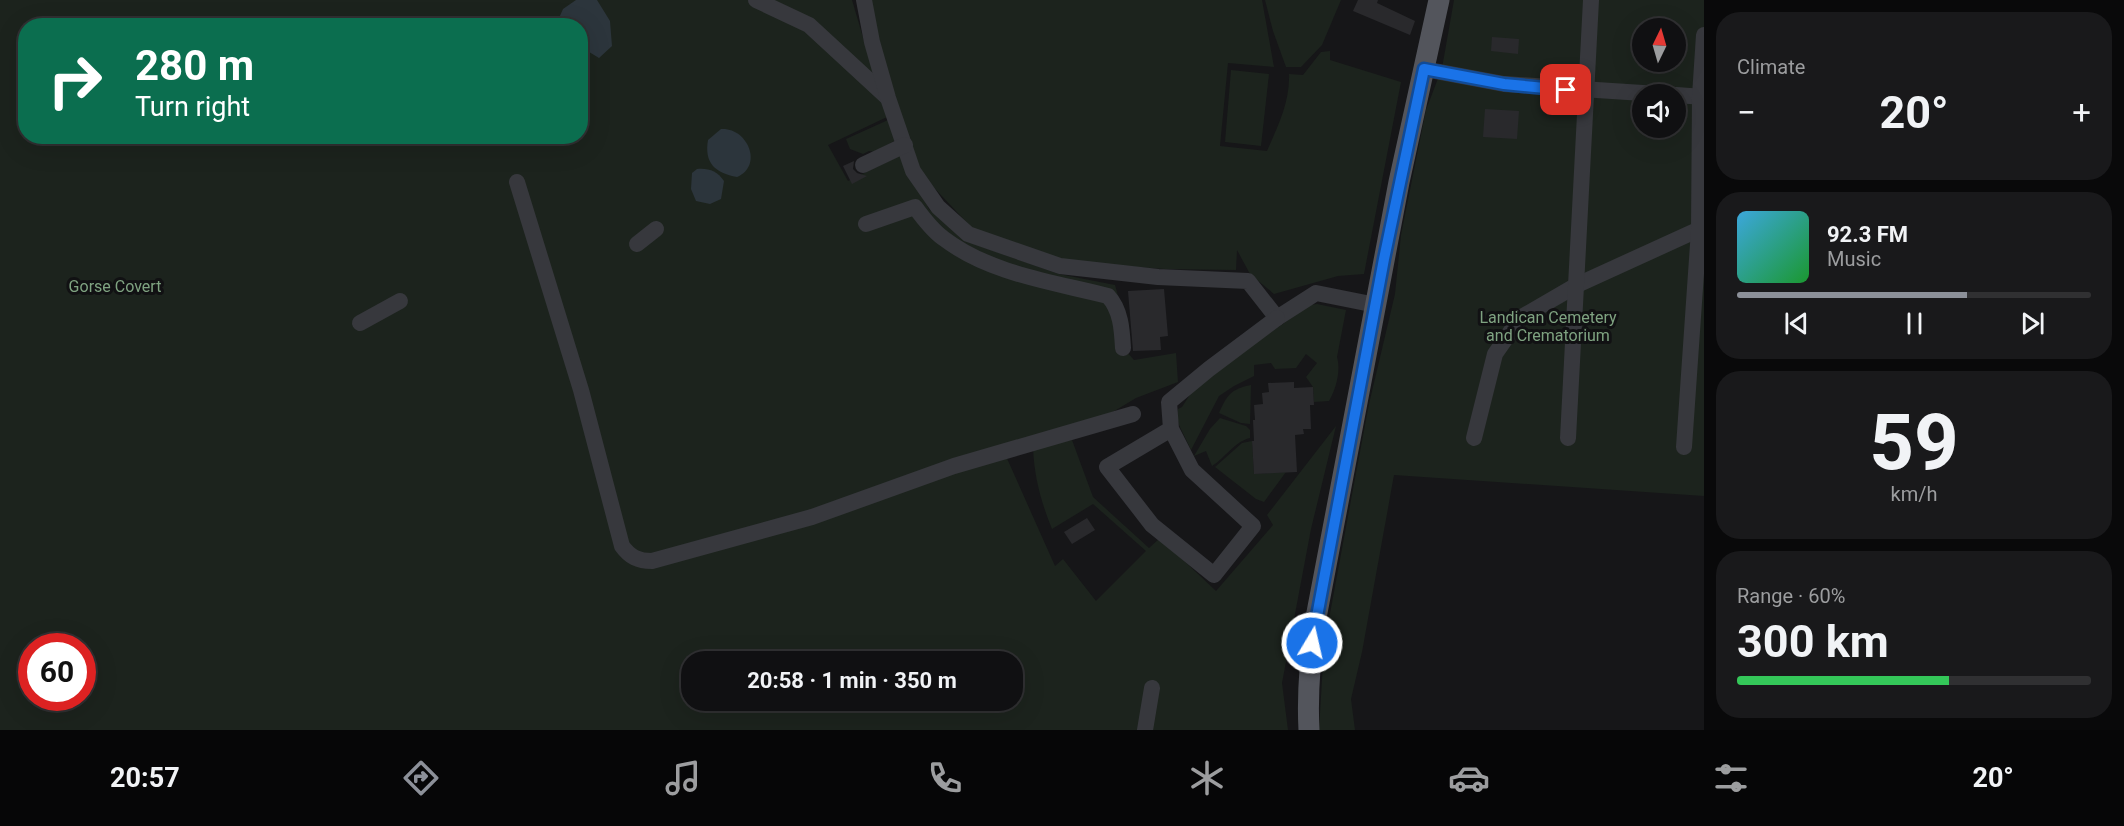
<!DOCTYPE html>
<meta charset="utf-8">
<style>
:root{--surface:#101012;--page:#19191b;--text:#f1f3f6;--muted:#9c9d9f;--line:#303032;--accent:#8c9099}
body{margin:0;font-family:Roboto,sans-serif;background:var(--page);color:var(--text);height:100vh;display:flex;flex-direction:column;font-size:22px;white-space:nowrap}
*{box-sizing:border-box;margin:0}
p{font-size:20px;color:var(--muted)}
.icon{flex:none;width:33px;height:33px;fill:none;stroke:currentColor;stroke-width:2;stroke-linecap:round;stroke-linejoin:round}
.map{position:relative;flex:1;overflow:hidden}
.sheet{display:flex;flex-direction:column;gap:12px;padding:12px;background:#09090a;width:420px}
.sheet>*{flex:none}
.top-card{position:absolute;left:18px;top:18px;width:570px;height:126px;border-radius:24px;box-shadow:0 6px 24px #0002,0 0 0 2px var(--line);background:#0b6e4f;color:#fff;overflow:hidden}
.needle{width:39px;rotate:5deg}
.buttons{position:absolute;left:1632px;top:18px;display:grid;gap:12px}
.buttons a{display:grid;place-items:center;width:54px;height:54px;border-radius:50%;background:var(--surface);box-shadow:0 6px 24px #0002,0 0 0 2px var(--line);font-size:30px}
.speed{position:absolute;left:18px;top:633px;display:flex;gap:12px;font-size:30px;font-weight:700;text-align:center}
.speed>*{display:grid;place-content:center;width:78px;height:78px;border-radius:50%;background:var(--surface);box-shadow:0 6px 24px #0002,0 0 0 2px var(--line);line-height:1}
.speed .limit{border:9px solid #d22;background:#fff;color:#111}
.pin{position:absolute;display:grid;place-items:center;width:51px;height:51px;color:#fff;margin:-26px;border-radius:12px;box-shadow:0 3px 9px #0006}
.me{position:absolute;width:66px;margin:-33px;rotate:9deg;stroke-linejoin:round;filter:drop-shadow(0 0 4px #0008)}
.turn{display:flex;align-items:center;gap:21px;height:126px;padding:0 18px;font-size:27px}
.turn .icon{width:78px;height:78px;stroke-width:2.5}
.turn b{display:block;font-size:42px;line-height:51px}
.big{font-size:45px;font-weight:700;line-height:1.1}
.sheet .card{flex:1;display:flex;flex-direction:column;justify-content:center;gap:9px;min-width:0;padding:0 21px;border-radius:24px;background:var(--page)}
.sheet .dial{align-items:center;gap:0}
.dial b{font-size:78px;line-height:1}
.song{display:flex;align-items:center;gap:18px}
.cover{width:72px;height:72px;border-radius:9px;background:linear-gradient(135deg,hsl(200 70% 55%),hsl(130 70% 35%))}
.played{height:6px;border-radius:3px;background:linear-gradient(90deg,var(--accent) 65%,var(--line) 65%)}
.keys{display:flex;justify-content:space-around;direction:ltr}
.heat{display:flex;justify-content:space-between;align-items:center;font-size:33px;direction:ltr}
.charge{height:9px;border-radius:4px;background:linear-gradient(90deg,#34c759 60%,var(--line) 0)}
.trip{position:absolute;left:681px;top:651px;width:342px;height:60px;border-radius:24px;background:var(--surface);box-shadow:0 6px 24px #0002,0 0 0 2px var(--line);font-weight:700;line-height:60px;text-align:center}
.dock{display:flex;height:96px;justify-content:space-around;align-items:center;background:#060607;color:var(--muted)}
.dock .icon{width:42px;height:42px}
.dock .selected{color:var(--accent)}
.dock b{font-size:27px;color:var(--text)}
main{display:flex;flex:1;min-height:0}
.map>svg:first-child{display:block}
.green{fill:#1c231d;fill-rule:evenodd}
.water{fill:#2c353c}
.building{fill:#29292c}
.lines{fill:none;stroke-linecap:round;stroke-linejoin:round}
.minor{stroke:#37383d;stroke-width:16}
.major{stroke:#53555c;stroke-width:21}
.route-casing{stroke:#114b97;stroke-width:15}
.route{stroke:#1a73e8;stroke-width:10}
.labels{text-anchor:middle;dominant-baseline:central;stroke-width:6;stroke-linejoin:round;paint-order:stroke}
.park-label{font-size:16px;fill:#7fa381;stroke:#111113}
</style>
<main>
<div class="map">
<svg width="1704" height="730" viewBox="0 0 1704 730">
<rect width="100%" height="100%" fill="#161618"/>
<g class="green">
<path d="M0,0H756L798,24L880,97L887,117L828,145L848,181L901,155L929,209L963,240L1059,274L1115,285L1124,318L1127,352L1134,360L1176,353L1178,382L1136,398L1106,416L1001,445L1055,566L1063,559L1096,601L1146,551L1093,504L1052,529C1041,502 1034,476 1033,447L1072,440L1093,497L1149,548L1160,538L1216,591L1273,525L1267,515L1336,426L1311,529L1282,683L1288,730H0ZM26,26H580V136H26ZM32,646H82V698H32ZM692,662H1012V700H692Z"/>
<polygon points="761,0 852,0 877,85"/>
<path d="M867,0H1262L1274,67L1228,63L1220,146L1267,151C1278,126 1290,102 1289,74L1303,75L1321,52L1330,51V60L1401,82L1364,274L1338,276L1274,294L1250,274L1237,250L1236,270L1165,269L1064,262L972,228L923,176L880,60Z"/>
<polygon points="1265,0 1341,0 1322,45 1301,67 1286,67 1273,31"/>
<path d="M1454,0H1704V496L1394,475L1362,652L1351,699L1355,730H1319L1324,646L1356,473L1369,404L1395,294L1401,235L1426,110L1442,68ZM1642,28H1676V62H1642ZM1642,94H1676V128H1642Z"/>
<polygon points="1231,70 1269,74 1261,146 1225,142"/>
<polygon points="888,120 896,140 875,152 869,151 863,154 850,149 846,139"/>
<path d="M1317,304L1346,310L1337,357C1341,371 1336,389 1329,401L1314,402L1313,387L1306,377L1317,363L1306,354L1296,368L1275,369L1271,363L1254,365V376L1234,386L1219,396L1191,450L1179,425L1177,417L1178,409L1182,407L1191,393L1248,348L1310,305Z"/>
<path d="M1251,385L1250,424L1241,423L1219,413C1227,395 1231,389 1251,385Z"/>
<path d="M1220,418L1246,426L1250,430V438C1234,442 1226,457 1212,466L1206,451L1194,456L1210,429Z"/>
<polygon points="1252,441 1254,474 1286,472 1264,502 1256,499 1215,467 1242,443"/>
</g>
<g class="water">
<polygon points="576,0 597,0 610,21 612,46 599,58 581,47 580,26 556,25 563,9"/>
<path d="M721,129C747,127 764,165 737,177C715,173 704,163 708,140Z"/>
<path d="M697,169C709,168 717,171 724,181L721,199L710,204L696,201L691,189L692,173Z"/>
</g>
<g class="building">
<polygon points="1358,0 1378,0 1377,3 1415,21 1410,35 1353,11"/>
<polygon points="1492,37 1519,39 1518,54 1491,51"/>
<polygon points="1485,109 1519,111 1517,139 1483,137"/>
<polygon points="854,161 853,169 857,173 867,176 852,184 843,166"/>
<polygon points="1164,289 1168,336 1160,337 1161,350 1133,351 1128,291"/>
<polygon points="1294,382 1294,388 1313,387 1314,405 1310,405 1311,429 1303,429 1304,434 1295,435 1297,472 1254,474 1252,441 1254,441 1253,420 1255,420 1254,405 1263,404 1262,393 1269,392 1268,383"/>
<polygon points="1087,518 1095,530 1072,544 1064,532"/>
</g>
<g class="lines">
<g class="minor">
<polyline points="756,0 809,25 887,97"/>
<polyline points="864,0 872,42 888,98 913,171 938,207 968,234 1060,266 1158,277 1248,281 1277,318 1316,293 1376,305"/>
<polyline points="1424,69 1504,84 1658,94"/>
<polyline points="1676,95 1704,97"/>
<polyline points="863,165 905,145"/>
<path d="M517,182L581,390L622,546C630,557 638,561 652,561L812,517L954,466L1133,414"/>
<path d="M866,224L915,207C923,218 932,230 943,238C990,274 1053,282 1108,296C1121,310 1122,330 1123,348"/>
<polyline points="637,244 656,229"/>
<polyline points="360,323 400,301"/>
<polyline points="1171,429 1107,467 1152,525 1214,575 1253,526 1192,470 1171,429 1169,402 1209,369 1277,318"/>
<polyline points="1474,438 1495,354 1520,318 1577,285 1704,227"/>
<polyline points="1568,438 1591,0"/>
<polyline points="1684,447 1699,230 1700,96 1704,35"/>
<polyline points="1145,730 1152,688"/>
</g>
<path class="major" d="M1309,730C1307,694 1310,659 1315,623L1399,182L1439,0"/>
</g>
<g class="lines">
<defs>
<polyline id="route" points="1312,643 1384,259 1424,69 1504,84 1566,90"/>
</defs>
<use href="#route" class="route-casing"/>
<use href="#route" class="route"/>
</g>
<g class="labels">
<g class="park-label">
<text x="115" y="286">Gorse Covert</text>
<text x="1548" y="317">Landican Cemetery<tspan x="1548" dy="18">and Crematorium</tspan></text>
</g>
</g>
</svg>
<div class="buttons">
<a><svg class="needle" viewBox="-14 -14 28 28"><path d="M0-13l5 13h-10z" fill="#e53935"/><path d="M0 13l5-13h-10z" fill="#9c9d9f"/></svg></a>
<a><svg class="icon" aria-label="sound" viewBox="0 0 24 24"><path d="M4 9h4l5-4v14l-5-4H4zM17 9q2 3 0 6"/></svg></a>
</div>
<div class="speed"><div class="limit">60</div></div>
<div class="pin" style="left:1566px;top:90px;background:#d93025"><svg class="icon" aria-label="arrive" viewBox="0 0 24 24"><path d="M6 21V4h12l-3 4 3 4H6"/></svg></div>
<svg class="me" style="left:1312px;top:643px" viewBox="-20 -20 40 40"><circle r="17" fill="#1a73e8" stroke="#fff" stroke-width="3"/><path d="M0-11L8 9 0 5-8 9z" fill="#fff"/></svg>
<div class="trip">20:58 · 1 min · 350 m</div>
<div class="top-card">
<div class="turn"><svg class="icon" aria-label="right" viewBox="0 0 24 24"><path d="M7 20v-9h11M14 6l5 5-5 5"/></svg><div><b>280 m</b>Turn right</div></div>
</div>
</div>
<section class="sheet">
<div class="card"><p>Climate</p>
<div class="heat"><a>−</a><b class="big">20°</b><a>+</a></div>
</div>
<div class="card">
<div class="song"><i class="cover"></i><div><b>92.3 FM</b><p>Music</p></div></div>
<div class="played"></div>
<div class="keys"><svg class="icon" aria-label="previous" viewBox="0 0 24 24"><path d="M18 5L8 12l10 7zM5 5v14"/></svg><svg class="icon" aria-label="pause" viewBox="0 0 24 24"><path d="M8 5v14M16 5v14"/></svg><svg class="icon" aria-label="next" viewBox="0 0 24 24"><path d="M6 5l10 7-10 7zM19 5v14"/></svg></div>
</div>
<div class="card dial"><b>59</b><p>km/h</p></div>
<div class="card"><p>Range · 60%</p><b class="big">300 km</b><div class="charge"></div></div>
</section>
</main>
<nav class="dock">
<b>20:57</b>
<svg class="icon selected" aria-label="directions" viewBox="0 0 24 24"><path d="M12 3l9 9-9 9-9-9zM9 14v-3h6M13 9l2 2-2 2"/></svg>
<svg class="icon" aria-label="music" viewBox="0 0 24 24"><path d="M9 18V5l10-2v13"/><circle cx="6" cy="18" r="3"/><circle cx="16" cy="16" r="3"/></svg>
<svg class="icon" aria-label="phone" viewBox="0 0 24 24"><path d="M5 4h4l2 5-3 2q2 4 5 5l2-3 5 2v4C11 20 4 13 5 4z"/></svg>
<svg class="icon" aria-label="climate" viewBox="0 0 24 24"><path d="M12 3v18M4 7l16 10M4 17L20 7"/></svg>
<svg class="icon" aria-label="car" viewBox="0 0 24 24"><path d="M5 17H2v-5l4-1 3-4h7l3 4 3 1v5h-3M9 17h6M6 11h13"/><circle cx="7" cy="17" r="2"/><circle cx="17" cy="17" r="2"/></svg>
<svg class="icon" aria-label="filters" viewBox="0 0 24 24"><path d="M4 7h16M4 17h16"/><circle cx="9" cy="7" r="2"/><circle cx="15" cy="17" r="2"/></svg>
<b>20°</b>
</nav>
